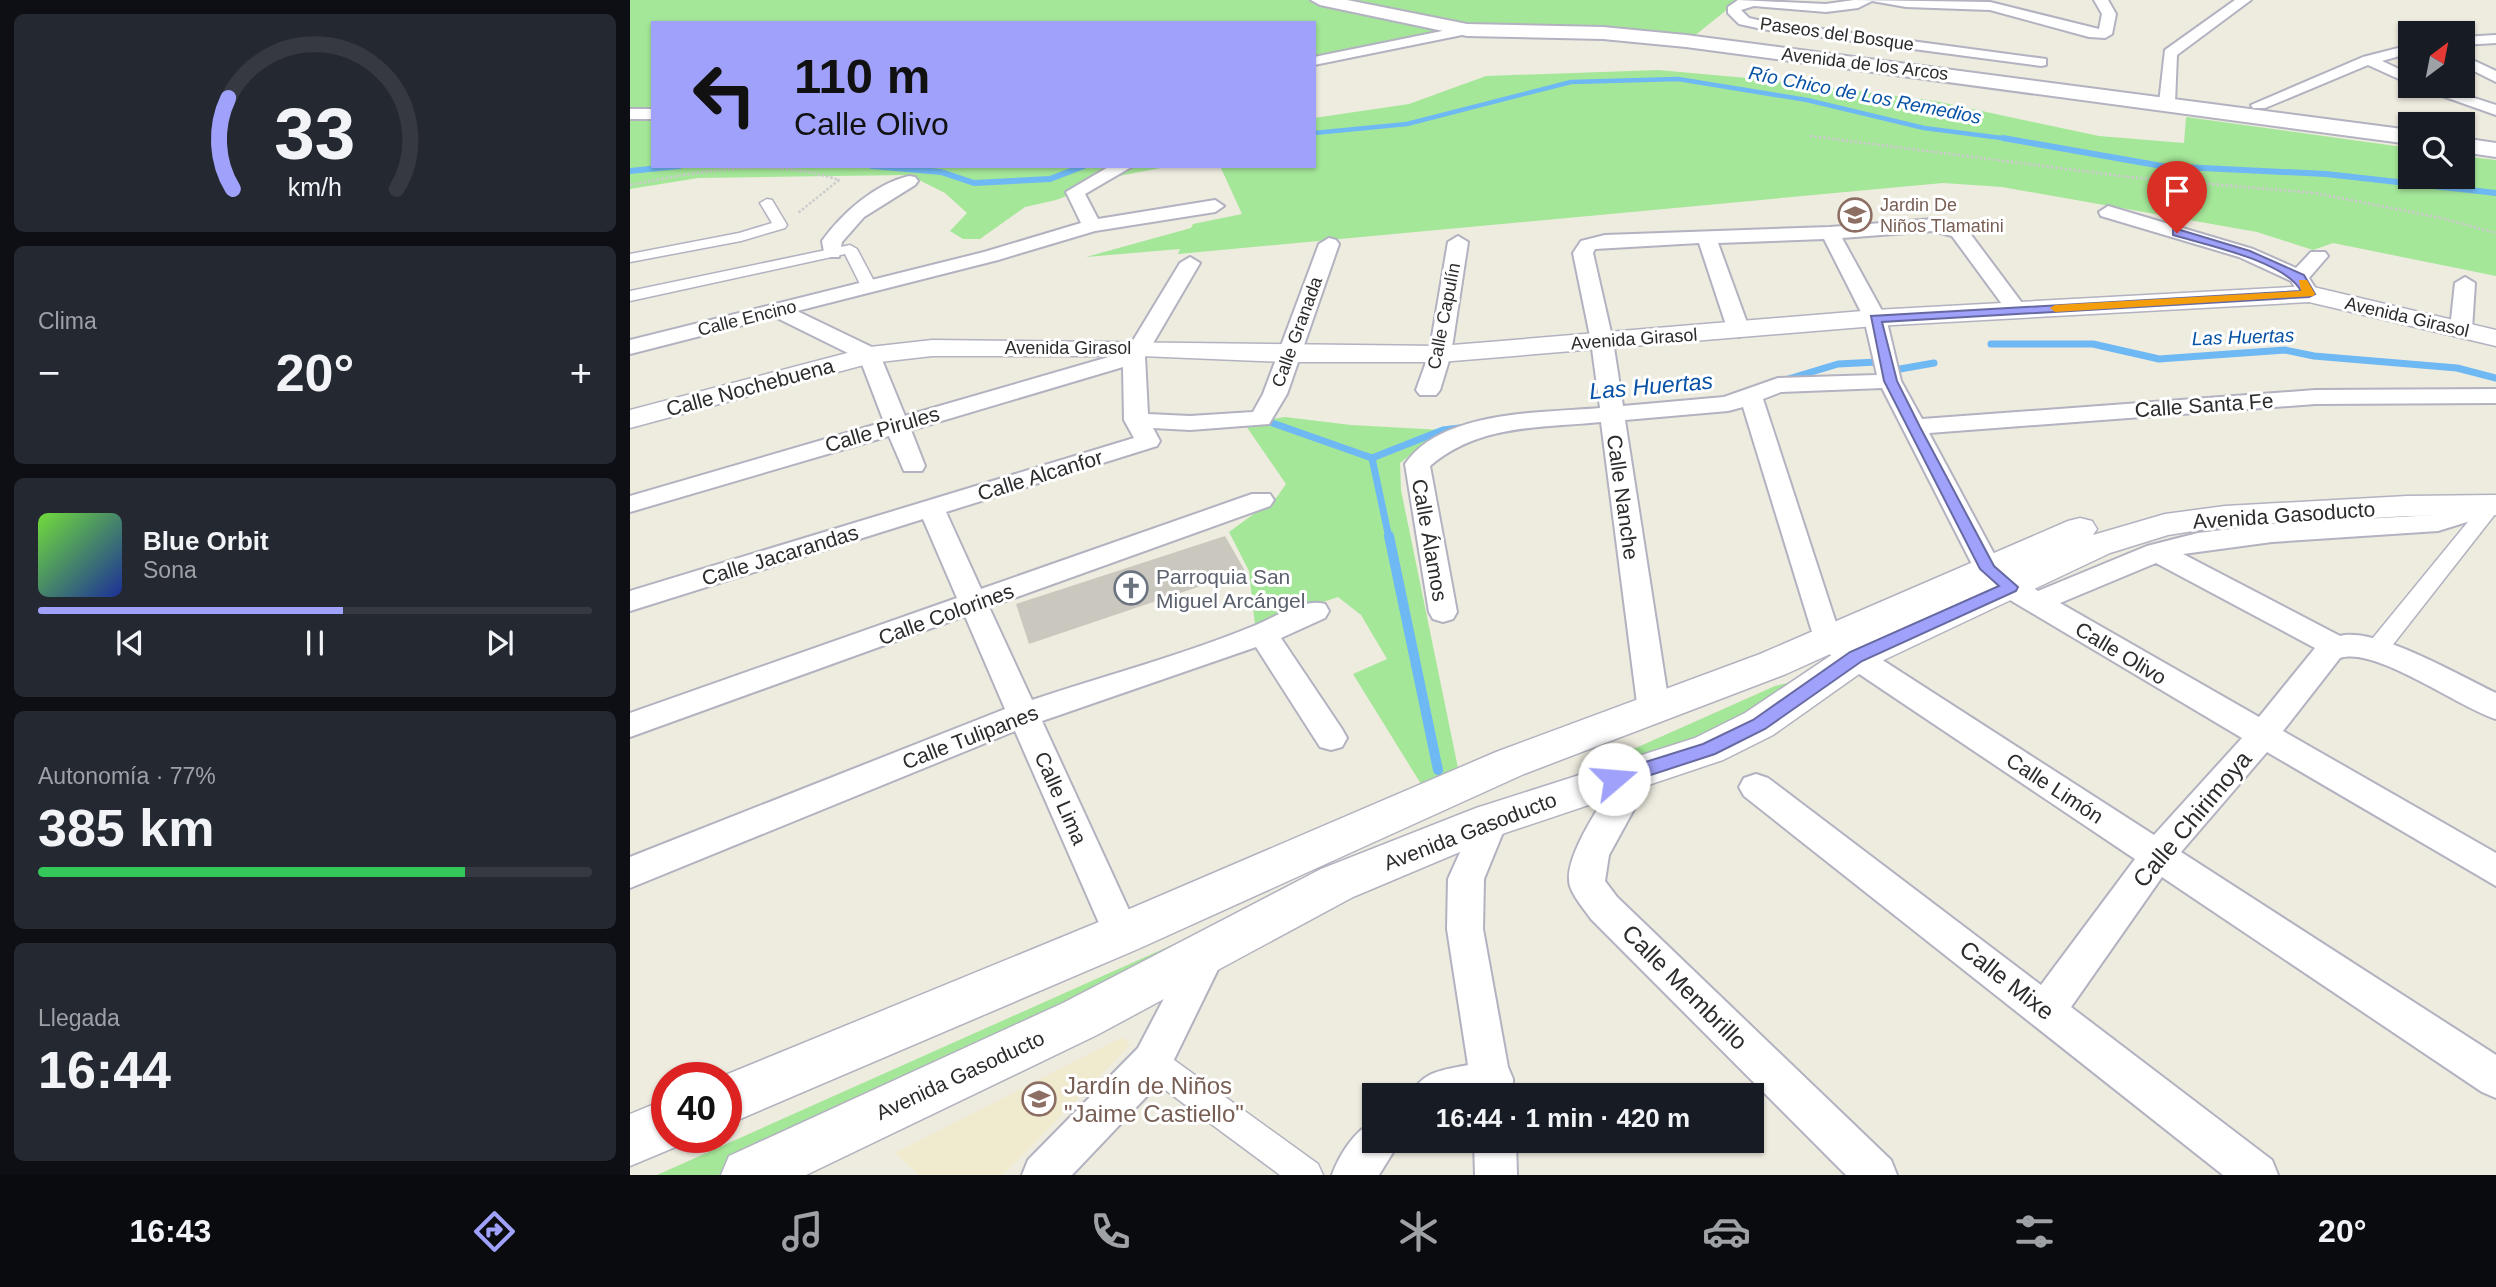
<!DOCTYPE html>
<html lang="es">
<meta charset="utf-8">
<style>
:root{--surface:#171b24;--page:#242831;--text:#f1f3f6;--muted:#9ea1a6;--line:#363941;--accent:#9fa1fa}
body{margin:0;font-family:Helvetica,sans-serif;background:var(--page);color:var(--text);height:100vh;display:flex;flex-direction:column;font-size:26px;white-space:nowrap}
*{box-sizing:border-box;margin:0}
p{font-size:23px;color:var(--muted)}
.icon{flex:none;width:38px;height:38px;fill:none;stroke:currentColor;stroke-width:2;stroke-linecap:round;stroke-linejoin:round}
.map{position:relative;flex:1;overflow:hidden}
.side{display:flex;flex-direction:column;gap:14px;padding:14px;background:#0d0f14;width:630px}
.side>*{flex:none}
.banner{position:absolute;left:21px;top:21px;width:665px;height:147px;border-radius:0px;box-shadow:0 2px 5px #0004;background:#9fa1fa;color:#111;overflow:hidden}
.needle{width:46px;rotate:32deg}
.controls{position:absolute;left:1768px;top:21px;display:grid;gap:14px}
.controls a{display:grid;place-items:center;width:77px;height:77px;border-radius:0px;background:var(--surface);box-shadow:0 2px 5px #0004;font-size:35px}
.speed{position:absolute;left:21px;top:1062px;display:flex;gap:14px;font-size:35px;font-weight:700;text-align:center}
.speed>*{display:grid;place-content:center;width:91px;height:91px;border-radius:50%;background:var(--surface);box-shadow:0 2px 5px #0004;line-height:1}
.speed .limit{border:10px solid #d22;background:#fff;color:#111}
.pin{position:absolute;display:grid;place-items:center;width:60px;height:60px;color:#fff;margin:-72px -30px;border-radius:50% 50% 50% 0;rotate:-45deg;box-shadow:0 0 7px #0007}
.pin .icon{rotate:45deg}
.me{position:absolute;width:77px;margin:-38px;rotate:72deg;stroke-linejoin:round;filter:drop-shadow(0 0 5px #0008)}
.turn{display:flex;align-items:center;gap:24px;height:147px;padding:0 28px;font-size:32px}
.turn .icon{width:91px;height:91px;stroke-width:2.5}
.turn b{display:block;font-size:49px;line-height:60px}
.big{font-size:52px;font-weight:600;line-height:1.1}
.side .card{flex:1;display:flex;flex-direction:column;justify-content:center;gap:10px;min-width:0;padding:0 24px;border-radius:10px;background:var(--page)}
.side .dial{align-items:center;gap:0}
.dial svg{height:182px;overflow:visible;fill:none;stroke:var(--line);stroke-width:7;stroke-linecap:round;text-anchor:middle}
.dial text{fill:var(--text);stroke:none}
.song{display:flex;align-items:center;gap:21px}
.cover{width:84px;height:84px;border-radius:10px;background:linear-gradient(135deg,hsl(100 70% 55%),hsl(230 70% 35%))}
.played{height:7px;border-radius:4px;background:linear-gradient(90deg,var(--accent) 55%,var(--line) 55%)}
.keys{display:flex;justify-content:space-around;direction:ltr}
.heat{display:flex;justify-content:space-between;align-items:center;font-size:38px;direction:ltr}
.charge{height:10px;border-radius:5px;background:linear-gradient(90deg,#34c759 77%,var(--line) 0)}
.trip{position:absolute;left:732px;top:1083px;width:402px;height:70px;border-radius:0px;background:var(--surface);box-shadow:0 2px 5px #0004;font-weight:600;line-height:70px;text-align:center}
.dock{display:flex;height:112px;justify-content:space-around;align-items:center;background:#090b0e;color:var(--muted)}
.dock .icon{width:49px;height:49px}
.dock .active{color:var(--accent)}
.dock b{font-size:32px;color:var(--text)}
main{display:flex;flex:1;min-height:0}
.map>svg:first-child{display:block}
.education{fill:#f0ebce}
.green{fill:#a5e799}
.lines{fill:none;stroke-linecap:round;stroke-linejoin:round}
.stream-far3{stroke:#6eb8f4;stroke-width:4.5}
.stream-far2{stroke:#6eb8f4;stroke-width:6}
.stream-far1{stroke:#6eb8f4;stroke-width:7}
.stream{stroke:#6eb8f4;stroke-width:10}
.building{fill:#cac7be}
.pedestrian-casing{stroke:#b2b2c0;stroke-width:3}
.minor-casing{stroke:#b2b2c0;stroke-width:4}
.tertiary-casing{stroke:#b2b2c0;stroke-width:3}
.secondary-casing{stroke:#b2b2c0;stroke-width:4}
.path{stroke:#ccc;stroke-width:2.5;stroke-dasharray:2.5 2;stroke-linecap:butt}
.pedestrian{fill:#fff;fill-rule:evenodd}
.minor{fill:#fff;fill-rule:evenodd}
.tertiary{fill:#fff;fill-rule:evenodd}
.secondary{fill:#fff;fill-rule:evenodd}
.route{fill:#9fa1fa;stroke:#6769a2;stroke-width:2}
.slow{fill:#f59e0b}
.labels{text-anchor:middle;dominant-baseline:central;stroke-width:6;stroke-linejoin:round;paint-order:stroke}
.far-street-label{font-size:18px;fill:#2c2c2c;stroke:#fff}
.far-education-label{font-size:18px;fill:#785e54;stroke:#fff;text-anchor:start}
.far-water-label{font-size:19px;font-style:italic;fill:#0852a5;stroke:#fff}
.street-label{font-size:21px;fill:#2c2c2c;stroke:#fff}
.worship-label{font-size:21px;fill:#5b616d;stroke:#fff;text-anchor:start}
.water-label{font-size:23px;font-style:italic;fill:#0852a5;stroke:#fff}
.near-street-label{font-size:24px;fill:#2c2c2c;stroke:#fff}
.near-education-label{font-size:24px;fill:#785e54;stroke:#fff;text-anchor:start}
</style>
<main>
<section class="side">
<div class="card dial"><svg viewBox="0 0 100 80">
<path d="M14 69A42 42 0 1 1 86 69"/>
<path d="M14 69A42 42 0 0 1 12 29" stroke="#9fa1fa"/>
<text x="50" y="56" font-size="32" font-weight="700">33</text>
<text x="50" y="72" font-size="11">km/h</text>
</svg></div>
<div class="card"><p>Clima</p>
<div class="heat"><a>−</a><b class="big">20°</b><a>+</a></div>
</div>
<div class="card">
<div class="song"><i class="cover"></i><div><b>Blue Orbit</b><p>Sona</p></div></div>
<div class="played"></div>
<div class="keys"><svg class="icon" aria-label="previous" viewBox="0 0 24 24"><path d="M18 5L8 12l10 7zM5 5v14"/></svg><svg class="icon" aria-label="pause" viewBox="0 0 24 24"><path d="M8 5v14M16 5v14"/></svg><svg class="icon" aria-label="next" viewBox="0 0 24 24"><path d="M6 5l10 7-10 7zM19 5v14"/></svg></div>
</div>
<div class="card"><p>Autonomía · 77%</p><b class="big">385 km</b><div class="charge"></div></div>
<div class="card"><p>Llegada</p><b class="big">16:44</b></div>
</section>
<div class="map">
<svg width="1866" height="1175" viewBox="0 0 1866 1175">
<rect width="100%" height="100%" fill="#eeebdf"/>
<polygon class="education" points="493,1037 500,1045 373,1175 289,1175 265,1153"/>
<g class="green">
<polygon points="0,0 1109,0 1063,37 860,26 684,57 684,23 23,23 23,166 541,166 489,176 426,200 395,207 350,239 333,239 320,231 337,213 315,193 279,175 68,178 0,189"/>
<polygon points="1028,70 1150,81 1305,101 1469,136 1554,143 1556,117 1780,148 1780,177 1832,177 1832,156 1866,160 1866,276 1703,243 1683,250 1627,232 1372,187 1313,183 548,254 550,249 456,257 561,228 563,224 612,214 590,166 684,166 684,118 779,104 856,76"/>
<polygon points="655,417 721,425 813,430 770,463 771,490 828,768 791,784 723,674 757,659 731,615 708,597 625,625 619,571 599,532 647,497 656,484 614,423"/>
<polygon points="1170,680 1076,746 496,990 88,1175 27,1175 598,920 927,783 1145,686"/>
</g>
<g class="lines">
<polyline class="stream-far3" points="684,133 777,124 941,82 1048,79 1177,100 1294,128 1387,140"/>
<g class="stream-far2">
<polyline points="1373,138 1532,166 1696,174 1866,193"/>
<polyline points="242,166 311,172 344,183 420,179 454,166"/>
<polyline points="0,171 49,166"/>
</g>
<g class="stream-far1">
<polyline points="1361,344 1463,344 1529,359 1655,350 1684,356 1827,368 1866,378"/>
<polyline points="1155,380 1208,364 1247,362 1270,369 1304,363"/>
<polyline points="631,419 742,458 813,430 838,427"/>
<polyline points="742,458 759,538"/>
</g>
<polyline class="stream" points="759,536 808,770"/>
</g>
<polygon class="building" points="595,536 615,571 399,644 386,604"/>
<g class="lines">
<defs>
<g id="pedestrian">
<polygon points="137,199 142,200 157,225 155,228 111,241 0,262 0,254 109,233 142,223 130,203"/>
<polygon points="220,245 227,249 246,285 239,291 229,291 226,288 230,284 215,254 0,301 0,291"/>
<polygon points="1862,499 1866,500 1866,513 1754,656 1738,656 1735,650 1738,644 1855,501"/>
<polygon points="522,1047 533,1052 688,1164 693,1175 650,1175 511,1072 507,1062 511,1052"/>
</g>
<g id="minor">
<polygon points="1108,0 1196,4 1224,0 1360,2 1469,29 1472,14 1464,0 1478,0 1486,14 1482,34 1475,38 1459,37 1360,10 1276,7 1242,1 1228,8 1196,12 1124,6 1111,10 1119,18 1132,21 1416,59 1416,65 1411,66 1132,29 1109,24 1098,13 1098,7"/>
<polygon points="1605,0 1621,0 1547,55 1545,103 1537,108 1531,106 1529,103 1535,50"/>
<polygon points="837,26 844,30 842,33 684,65 684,57"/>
<polygon points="1866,35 1866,43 1832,45 1832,37"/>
<polygon points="1780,45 1780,53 1752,61 1780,74 1780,84 1738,65 1635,108 1623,108 1621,105 1733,57"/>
<polygon points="1832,55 1866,71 1866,82 1832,65"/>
<polygon points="1784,86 1807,86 1866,105 1866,115"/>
<rect x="0" y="109" width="23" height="10"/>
<path d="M480,166H503L455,194L468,219L585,200L594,206L585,212L465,231L368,260L167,311L248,350L275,416L496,352L550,263L560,257L570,263L515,357L518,414L560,416L623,412L633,394L689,244L699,238L706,240L709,244L657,394L639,424L560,430L523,428L530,441L527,446L316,512L351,589L622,494H640L644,500L640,506L359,607L402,700C476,675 554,655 626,625C646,617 673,598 695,604L699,611L695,618L651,638L712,729L717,738L712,747L701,750L690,747L626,647L412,721L510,934L505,946L492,950L479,946L385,731L0,888V857L375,709L335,616L0,737V713L327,598L293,519L0,611V591L504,438L494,420L493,367L281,430L295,466L292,471H274L259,436L0,512V496L254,422L230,359L145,317L0,354V340L354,252L451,223L436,192Z"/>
<path d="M279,176L285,177L288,181L285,185L234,217L212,242L209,257H195L192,241C212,213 245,184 279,176Z"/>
<polygon points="1478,206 1623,249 1666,268 1681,252 1695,252 1698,256 1679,278 1689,294 1679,300 1672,298 1661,281 1609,257 1471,216 1469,212"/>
<path d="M1304,219L1336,228L1398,311L1387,317L1380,315L1322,236L1303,231L1212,238L1256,318L1271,381L1292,419L1685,390L1866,389V403L1685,404L1299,433L1369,563L1408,591L1517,546L1568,533L1642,524L1806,515L1866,498V513L1808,531L1642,542L1553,554L1710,636C1745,626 1832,677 1866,693V719C1828,707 1745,646 1710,658L1653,731L1866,853V886L1637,752L1551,852L1866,1055V1098L1852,1092L1532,877L1441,1007L1642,1160L1648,1175H1593L1114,796L1109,787L1114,778L1126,774L1138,778L1411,985L1505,859L1186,645L1113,407L1098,411L995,420L1040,711L1035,719L1024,723L1013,719L1008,711L971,422C910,428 849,424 800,466L827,612L823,619L813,622L803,619L799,612L775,464C812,410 912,413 970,408L961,341L943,253L951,241L975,235L1200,227ZM1194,239L1234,318L1247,375L1148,378L1094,397L993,406L983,341L963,253L965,249L1069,243L1098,331L1109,337L1120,331L1088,243ZM1252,388L1348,576L1370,594L1612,738L1524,835L1209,632L1133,399L1151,392ZM1526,563L1685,648L1629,717L1430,603Z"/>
<polygon points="828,236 838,242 821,354 810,390 806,395 790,395 786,390 799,354 818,242"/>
<polygon points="1835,277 1845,283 1842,329 1831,335 1820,329 1825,283"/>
<path d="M1009,758L1021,762L1025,771L979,855L975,881L987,897L1261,1160L1267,1175H1216L961,919C954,909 944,898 940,886C931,856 982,789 997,762Z"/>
<path d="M861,806L873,810L878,820L854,879L853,929L878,1067L883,1079V1096H781C791,1071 814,1070 838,1065L817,929L818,879L849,810Z"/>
<polygon points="576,938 589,943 595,955 536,1076 442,1175 392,1175 398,1160 508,1048 563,943"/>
<path d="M744,1122V1141H770L749,1175H702C709,1156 724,1130 744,1122Z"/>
<polygon points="844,1141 886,1141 887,1175 845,1175"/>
</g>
<g id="tertiary">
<polygon points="1679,286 1866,330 1866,346 1679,302 1245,326 810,362 657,362 511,356 302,356 241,363 0,428 0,410 240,347 302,340 810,346 1245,310"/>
<polygon points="1866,495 1866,515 1777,516 1595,526 1538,535 1480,553 1239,667 1143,735 1093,760 875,833 723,897 467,1035 176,1175 91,1175 99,1156 433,1003 691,869 846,808 1065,738 1115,713 1209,650 1156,674 894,774 508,949 96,1125 96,1078 88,1078 476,919 866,752 1130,654 1438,521 1450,518 1462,521 1467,529 1463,535 1535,514 1595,506 1777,496"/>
<polygon points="37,1099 37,1138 58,1138 55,1143 0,1166 0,1114"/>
</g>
<g id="secondary">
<polygon points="681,0 717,0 837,24 973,27 1056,35 1780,130 1780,144 1056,47 973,39 837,36 690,5"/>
<polygon points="1832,138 1866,143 1866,157 1832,152"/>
</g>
</defs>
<use href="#pedestrian" class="pedestrian-casing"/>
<use href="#minor" class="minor-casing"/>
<use href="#tertiary" class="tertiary-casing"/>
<use href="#secondary" class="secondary-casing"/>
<g class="path">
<polyline points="1180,136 1499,177 1685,193 1811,218 1866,233"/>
<path d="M0,185C71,171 139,157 209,180L168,213"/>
</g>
<use href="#pedestrian" class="pedestrian"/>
<use href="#minor" class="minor"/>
<use href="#tertiary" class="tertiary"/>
<use href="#secondary" class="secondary"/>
</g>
<path class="route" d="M1547,229L1620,251L1674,275L1685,294L1679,297L1252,322L1267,381L1290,427L1364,566L1388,587L1386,591L1232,661L1135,729L1085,754L984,787L977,785L975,779L977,774L1073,744L1123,720L1220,652L1369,586L1350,569L1254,381L1241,316L1671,291C1655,261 1576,245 1543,235V230Z"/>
<polygon class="slow" points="1669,280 1677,280 1685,294 1683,296 1425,312 1420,308 1425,305 1671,291"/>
<defs>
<symbol id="school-ring" viewBox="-11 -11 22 22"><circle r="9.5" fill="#fff" stroke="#8d6e63" stroke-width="1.5"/><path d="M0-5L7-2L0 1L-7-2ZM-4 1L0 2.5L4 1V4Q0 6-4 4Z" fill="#8d6e63"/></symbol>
<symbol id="church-ring" viewBox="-11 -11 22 22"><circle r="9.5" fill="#fff" stroke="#6b7280" stroke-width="1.5"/><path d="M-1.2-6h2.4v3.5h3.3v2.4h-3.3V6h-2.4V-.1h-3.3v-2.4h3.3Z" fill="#6b7280"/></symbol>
</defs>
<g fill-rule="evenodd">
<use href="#school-ring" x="1206" y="196" width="38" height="38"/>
<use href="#church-ring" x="482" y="569" width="38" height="38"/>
<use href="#school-ring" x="390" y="1080" width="38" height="38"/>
</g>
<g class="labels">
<g class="far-street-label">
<text transform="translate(1207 34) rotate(8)">Paseos del Bosque</text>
<text transform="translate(1235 64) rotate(7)">Avenida de los Arcos</text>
<text transform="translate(814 316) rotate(-79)">Calle Capulín</text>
<text transform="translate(1777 317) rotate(13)">Avenida Girasol</text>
<text transform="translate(117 318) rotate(-14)">Calle Encino</text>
<text transform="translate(667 332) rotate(-70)">Calle Granada</text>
<text transform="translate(1004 339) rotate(-4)">Avenida Girasol</text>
<text x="438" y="348">Avenida Girasol</text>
</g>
<g class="far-education-label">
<text x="1250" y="205">Jardin De<tspan x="1250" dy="21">Niños Tlamatini</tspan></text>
</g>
<g class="far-water-label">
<text transform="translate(1235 95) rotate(11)">Río Chico de Los Remedios</text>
<text transform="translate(1613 337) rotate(-2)">Las Huertas</text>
</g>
<g class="street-label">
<text transform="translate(120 387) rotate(-15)">Calle Nochebuena</text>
<text transform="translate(1574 405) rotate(-4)">Calle Santa Fe</text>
<text transform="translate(252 429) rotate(-16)">Calle Pirules</text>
<text transform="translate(410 475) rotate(-17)">Calle Alcanfor</text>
<text transform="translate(993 497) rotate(82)">Calle Nanche</text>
<text transform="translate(1654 515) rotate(-4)">Avenida Gasoducto</text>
<text transform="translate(800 540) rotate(80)">Calle Álamos</text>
<text transform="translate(150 555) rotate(-17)">Calle Jacarandas</text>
<text transform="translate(316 614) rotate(-20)">Calle Colorines</text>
<text transform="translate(1491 653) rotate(31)">Calle Olivo</text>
<text transform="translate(340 737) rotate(-21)">Calle Tulipanes</text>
<text transform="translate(1425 788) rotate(33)">Calle Limón</text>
<text transform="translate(431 798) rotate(66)">Calle Lima</text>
<text transform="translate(840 831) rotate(-21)">Avenida Gasoducto</text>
<text transform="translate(330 1075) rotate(-25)">Avenida Gasoducto</text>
</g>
<g class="worship-label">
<text x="526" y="576">Parroquia San<tspan x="526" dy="24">Miguel Arcángel</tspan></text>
</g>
<g class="water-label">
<text transform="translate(1021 386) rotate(-5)">Las Huertas</text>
</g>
<g class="near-street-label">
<text transform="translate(1562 819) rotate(-50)">Calle Chirimoya</text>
<text transform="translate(1377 980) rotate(38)">Calle Mixe</text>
<text transform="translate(1055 987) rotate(45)">Calle Membrillo</text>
</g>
<g class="near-education-label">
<text x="434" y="1085">Jardín de Niños<tspan x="434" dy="28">"Jaime Castiello"</tspan></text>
</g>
</g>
</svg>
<div class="controls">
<a><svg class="needle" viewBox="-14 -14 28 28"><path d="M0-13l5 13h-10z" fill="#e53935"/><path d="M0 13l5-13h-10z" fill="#9ea1a6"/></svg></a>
<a><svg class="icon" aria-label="search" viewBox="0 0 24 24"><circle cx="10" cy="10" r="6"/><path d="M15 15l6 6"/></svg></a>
</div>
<div class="speed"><div class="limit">40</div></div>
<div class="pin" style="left:1547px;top:233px;background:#d93025"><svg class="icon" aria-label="arrive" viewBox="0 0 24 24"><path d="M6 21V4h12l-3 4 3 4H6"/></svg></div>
<svg class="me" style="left:984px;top:779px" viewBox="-20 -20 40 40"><circle r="19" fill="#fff"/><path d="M0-13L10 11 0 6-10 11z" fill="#9fa1fa"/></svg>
<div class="trip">16:44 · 1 min · 420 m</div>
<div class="banner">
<div class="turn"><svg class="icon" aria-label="left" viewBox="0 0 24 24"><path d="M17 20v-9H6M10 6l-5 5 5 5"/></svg><div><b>110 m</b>Calle Olivo</div></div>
</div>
</div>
</main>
<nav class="dock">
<b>16:43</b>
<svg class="icon active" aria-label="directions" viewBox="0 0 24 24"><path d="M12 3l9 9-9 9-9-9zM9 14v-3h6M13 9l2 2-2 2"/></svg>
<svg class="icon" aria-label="music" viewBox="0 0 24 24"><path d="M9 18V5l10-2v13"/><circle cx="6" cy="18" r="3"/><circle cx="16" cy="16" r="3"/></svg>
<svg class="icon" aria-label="phone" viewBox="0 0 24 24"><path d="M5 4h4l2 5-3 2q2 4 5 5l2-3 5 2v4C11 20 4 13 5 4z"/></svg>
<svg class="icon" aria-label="climate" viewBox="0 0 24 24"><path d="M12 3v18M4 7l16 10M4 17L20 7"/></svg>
<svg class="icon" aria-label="car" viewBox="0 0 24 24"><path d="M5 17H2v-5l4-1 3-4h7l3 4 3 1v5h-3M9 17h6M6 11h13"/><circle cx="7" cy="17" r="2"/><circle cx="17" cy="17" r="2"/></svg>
<svg class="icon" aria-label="filters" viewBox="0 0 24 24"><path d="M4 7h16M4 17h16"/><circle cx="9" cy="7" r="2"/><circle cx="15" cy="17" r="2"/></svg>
<b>20°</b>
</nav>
